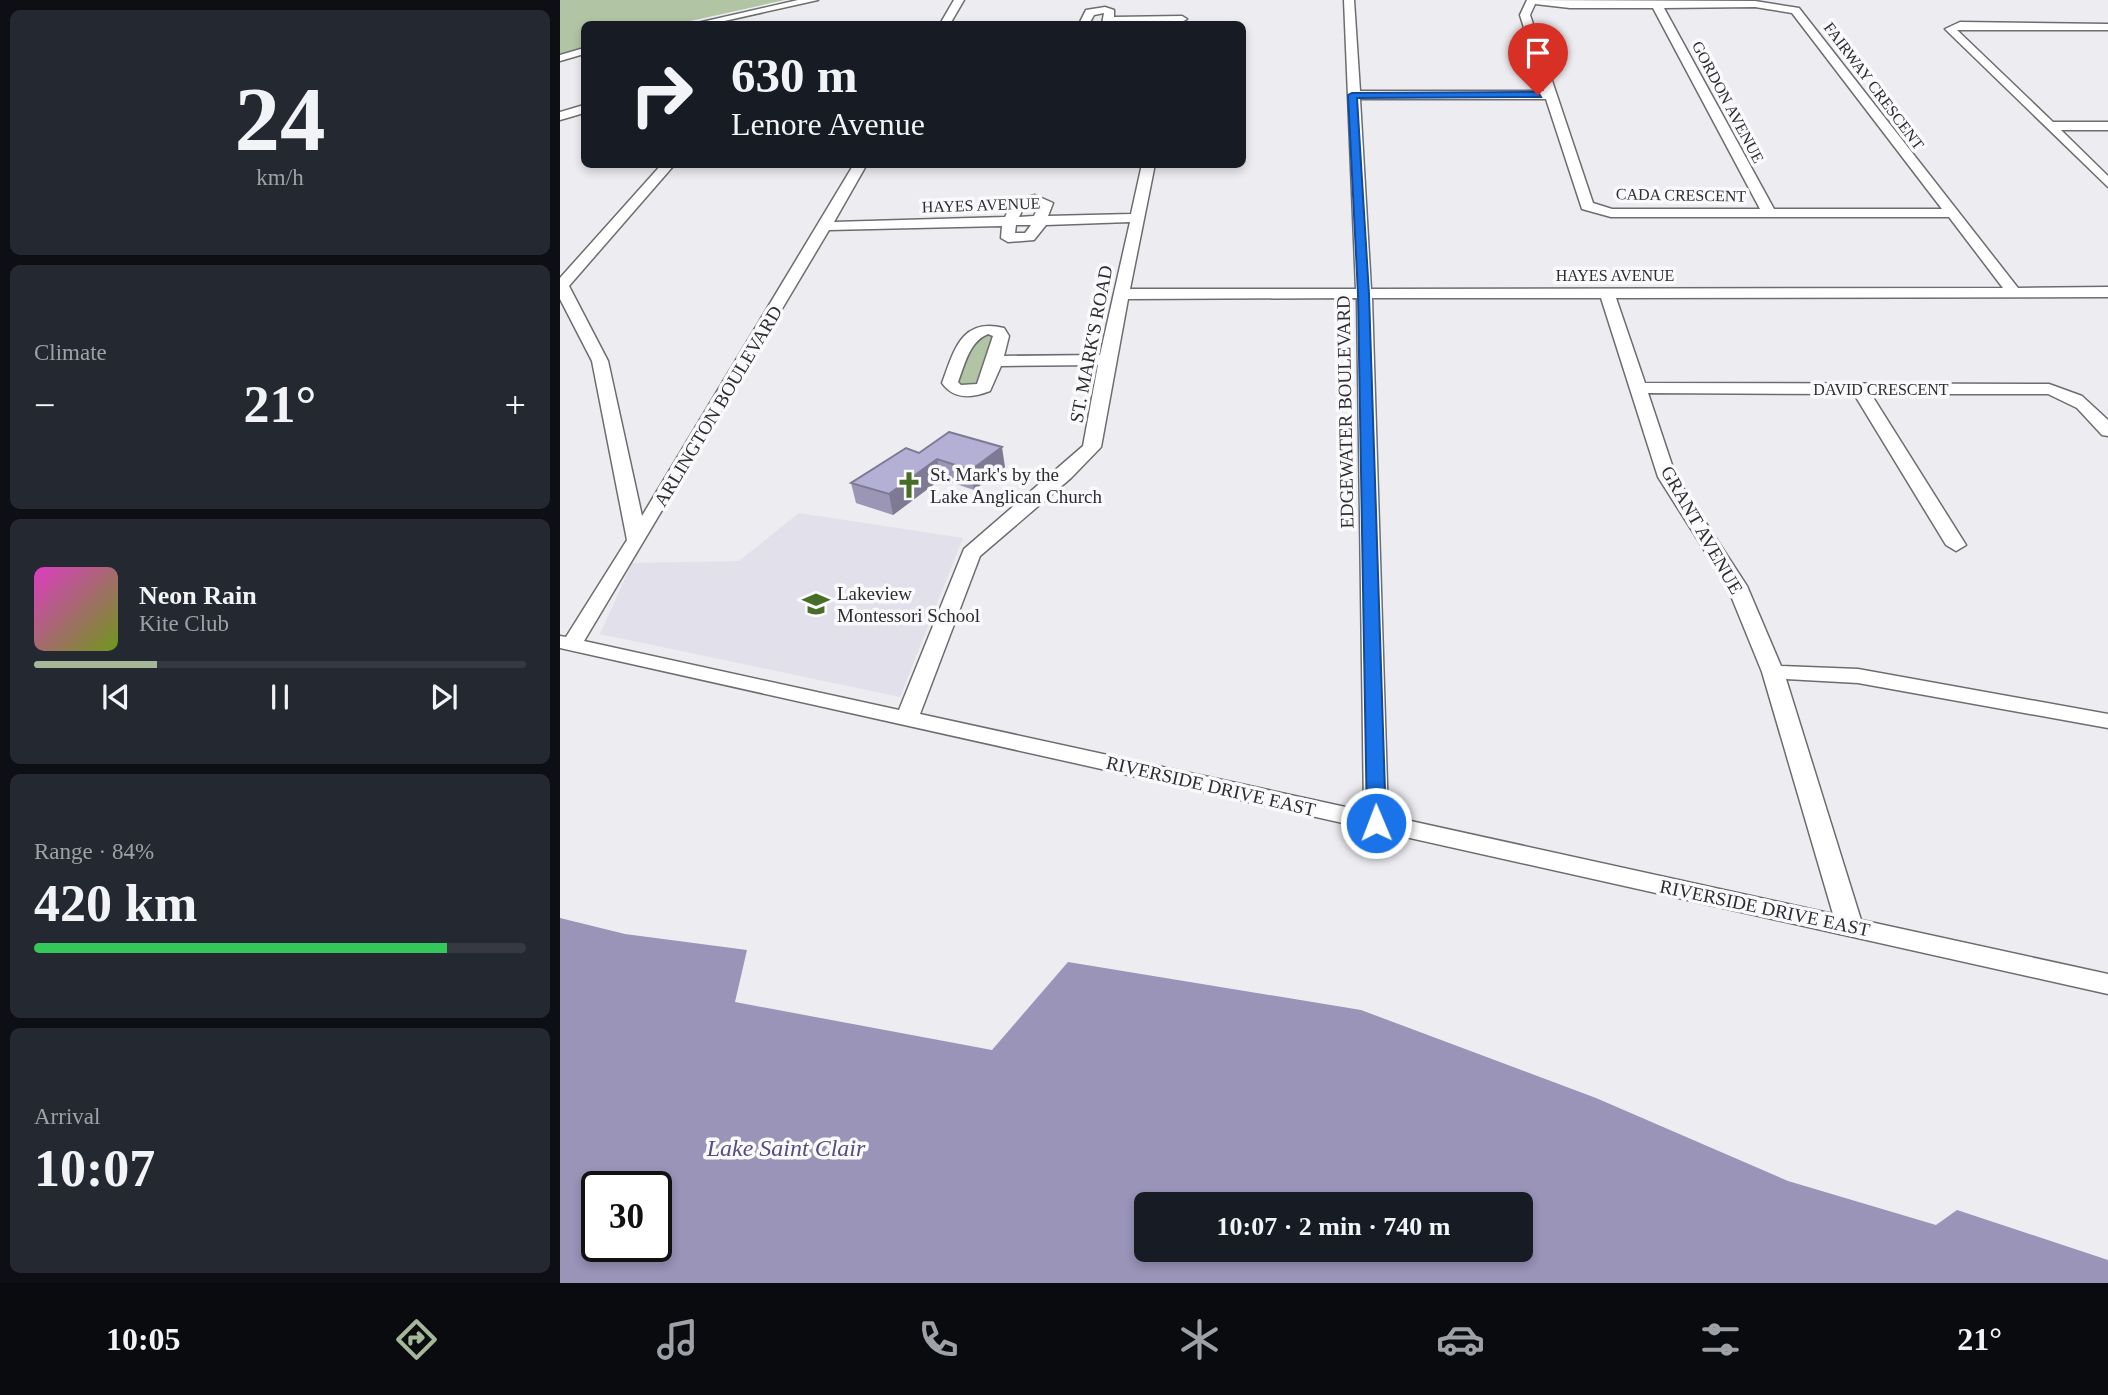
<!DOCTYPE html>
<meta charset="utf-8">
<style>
:root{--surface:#171b24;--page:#242831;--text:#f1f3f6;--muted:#9ea1a6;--line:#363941;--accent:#a5b799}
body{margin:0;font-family:"Times New Roman",serif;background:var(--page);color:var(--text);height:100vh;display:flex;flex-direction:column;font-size:26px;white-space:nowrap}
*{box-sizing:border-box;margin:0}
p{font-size:23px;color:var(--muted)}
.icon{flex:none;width:38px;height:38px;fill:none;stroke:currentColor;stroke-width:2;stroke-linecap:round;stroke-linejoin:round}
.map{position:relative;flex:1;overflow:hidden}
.details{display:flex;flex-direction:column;gap:10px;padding:10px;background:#0d0f14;width:560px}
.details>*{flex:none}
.hud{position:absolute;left:21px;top:21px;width:665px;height:147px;border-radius:10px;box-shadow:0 4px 10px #0003;background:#171b24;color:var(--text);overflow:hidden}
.speed{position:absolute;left:21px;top:1171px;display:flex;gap:14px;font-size:35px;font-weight:700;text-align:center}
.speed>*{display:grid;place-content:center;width:91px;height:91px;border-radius:50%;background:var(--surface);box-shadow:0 4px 10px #0003;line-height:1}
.speed .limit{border:4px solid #111;border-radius:10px;background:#fff;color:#111}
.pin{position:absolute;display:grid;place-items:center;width:60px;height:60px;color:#fff;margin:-72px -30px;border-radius:50% 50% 50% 0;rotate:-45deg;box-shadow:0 0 7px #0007}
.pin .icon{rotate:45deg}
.me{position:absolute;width:77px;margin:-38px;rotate:359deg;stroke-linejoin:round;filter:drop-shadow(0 0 5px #0008)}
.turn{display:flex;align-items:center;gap:24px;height:147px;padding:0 35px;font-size:32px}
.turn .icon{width:91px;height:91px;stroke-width:2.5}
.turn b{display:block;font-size:49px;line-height:60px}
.big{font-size:52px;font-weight:800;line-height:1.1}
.details .widget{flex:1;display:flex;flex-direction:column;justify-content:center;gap:10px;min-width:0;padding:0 24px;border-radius:10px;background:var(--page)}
.details .dial{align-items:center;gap:0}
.dial b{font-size:91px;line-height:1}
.song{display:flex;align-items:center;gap:21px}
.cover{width:84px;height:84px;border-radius:10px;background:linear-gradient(135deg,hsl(310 70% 55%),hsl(80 70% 35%))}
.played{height:7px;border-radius:4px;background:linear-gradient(90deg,var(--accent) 25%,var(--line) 25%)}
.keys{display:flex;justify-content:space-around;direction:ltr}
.heat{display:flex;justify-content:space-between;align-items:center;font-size:38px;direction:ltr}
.charge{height:10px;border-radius:5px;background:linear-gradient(90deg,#34c759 84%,var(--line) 0)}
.trip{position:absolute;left:574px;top:1192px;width:399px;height:70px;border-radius:10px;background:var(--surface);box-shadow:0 4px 10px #0003;font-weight:800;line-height:70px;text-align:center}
.menu{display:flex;height:112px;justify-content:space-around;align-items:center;background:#090b0e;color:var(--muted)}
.menu .icon{width:49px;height:49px}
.menu .current{color:var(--accent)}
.menu b{font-size:32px;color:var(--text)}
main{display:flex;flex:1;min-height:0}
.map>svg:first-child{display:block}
.built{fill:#e2e0eb}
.green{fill:#b1c4a4}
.water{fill:#9994b8;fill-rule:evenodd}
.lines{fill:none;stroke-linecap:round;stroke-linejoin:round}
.minor-casing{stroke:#6d6d70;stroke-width:3}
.minor{fill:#fff;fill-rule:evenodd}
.wall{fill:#9b96b6}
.shaded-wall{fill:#7e7a94}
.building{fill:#b4afd4;stroke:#7e7a94;stroke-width:2}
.route{fill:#1a73e8;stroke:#114b97;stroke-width:2}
.labels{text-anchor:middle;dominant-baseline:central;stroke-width:7;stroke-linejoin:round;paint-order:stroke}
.far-street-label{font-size:16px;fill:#2d2c2e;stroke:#fafafd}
.street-label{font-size:19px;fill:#2d2c2e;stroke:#fafafd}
.poi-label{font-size:19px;fill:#2d2c2e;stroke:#fafafd;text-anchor:start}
.near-water-label{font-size:24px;font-style:italic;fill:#574d80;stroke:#fafafd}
</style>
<main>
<section class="details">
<div class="widget dial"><b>24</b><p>km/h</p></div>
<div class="widget"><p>Climate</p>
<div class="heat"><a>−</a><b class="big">21°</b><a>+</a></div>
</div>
<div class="widget">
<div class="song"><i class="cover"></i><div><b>Neon Rain</b><p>Kite Club</p></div></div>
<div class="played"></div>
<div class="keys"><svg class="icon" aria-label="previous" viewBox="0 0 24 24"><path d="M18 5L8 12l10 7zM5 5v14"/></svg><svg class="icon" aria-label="pause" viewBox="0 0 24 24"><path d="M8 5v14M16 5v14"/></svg><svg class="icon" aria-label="next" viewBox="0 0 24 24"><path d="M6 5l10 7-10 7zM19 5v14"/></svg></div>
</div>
<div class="widget"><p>Range · 84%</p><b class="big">420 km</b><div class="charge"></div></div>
<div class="widget"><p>Arrival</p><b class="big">10:07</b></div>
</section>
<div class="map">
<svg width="1548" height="1283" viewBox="0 0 1548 1283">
<rect width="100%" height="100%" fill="#edecf0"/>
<polygon class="built" points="239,513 403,538 340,697 40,634 72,563 179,561"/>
<g class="green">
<polygon points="0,0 225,0 117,24 24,24 24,47 0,54"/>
<polygon points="428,333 435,336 419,385 406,388 396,382 413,339"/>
</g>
<path class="water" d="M0,918L65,934L187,950L175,1002L432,1050L508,962L801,1010L1036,1098L1228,1181L1376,1225L1397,1210L1548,1260V1283H0ZM37,1186H96V1246H37ZM586,1204H961V1250H586Z"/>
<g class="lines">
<defs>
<g id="minor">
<polygon points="238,0 258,0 151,24 133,24"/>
<polygon points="394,0 404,0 390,24 380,24"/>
<path d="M784,0H794L800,91H984L960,15L967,0L1195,1L1239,8L1458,288L1548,287V297L1056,298L1085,383L1489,384L1522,396L1548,420V436L1542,435L1517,408L1488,394H1311L1406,545L1396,551L1386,545L1294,394L1088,393L1116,477L1187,586L1221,666L1298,669L1548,714V728L1298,683L1226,679L1301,920L1548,974V994L0,648V636L6,637L67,540L32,361L0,299V278L102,164H115L9,286L48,361L82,516L294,164H307L274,222L445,217L453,201L475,195L493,203L488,216L571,214L582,164H595L570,289H796ZM975,4L1010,8H1093L1200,209H1052L1033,203L970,15ZM1195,7L1232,13L1382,209H1214L1104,8ZM800,99H986L1022,209L1051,217H1389L1443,288L811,289ZM474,203L479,205L474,216L459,217L464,207ZM570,222L540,355L444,356L449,336L444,328C401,317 394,351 382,383C394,400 412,398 430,391L441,366L538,365L523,446L404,549L339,710L24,641L269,230L442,226L441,238L448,242L474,240L486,225ZM456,225H471L465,233H455ZM797,298L804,811L360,714L420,556L511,478L541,447L568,299ZM812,298H1041L1098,477L1167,586L1202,672L1273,914L828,816ZM428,334L433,336L417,384L401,385L398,382C405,364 409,342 428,334Z"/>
<polygon points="545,7 554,10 554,17 622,16 627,19 622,22 542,24 544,13 534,15 529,24 519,24 526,10"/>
<polygon points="1400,22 1548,24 1548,30 1397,30 1493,122 1548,122 1548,130 1501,130 1548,176 1548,187 1385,29"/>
<polygon points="24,48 24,54 0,61 0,55"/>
<polygon points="24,105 24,113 0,120 0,112"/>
</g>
</defs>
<use href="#minor" class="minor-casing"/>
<use href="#minor" class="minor"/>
</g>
<polygon class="wall" points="359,453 445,467 414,490 381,479 333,515 296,503 291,483"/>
<g class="shaded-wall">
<polygon points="442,447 445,467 414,490 411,470"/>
<polygon points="377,459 381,479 333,515 329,494"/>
</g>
<polygon class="building" points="389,432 442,447 411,470 377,459 329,494 291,483 346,448 359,453"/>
<polygon class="route" points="978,92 981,97 797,98 809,294 826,823 816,830 807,823 798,294 788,95 792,93"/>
<defs>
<symbol id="church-bare" viewBox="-9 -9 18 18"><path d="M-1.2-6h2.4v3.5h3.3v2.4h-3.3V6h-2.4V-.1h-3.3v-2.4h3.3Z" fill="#486d27" stroke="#fafafd" stroke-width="2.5" paint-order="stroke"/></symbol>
<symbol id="school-bare" viewBox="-9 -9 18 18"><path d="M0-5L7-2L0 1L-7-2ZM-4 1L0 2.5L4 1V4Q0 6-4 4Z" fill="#486d27" stroke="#fafafd" stroke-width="2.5" paint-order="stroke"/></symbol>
</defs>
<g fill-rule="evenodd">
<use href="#church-bare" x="330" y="466" width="38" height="38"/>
<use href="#school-bare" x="237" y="585" width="38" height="38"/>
</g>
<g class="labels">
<g class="far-street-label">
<text transform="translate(1314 86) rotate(53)">FAIRWAY CRESCENT</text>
<text transform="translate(1168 102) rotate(62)">GORDON AVENUE</text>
<text transform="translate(1121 195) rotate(1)">CADA CRESCENT</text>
<text transform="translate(421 205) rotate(-2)">HAYES AVENUE</text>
<text x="1055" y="275">HAYES AVENUE</text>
<text x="1321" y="389">DAVID CRESCENT</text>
</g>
<g class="street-label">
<text transform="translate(531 344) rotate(-79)">ST. MARK'S ROAD</text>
<text transform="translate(158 406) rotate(-59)">ARLINGTON BOULEVARD</text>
<text transform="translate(785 412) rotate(-91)">EDGEWATER BOULEVARD</text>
<text transform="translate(1142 530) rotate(60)">GRANT AVENUE</text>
<text transform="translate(651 786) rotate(13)">RIVERSIDE DRIVE EAST</text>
<text transform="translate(1205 908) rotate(12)">RIVERSIDE DRIVE EAST</text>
</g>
<g class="poi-label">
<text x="370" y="474">St. Mark's by the<tspan x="370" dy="22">Lake Anglican Church</tspan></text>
<text x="277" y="593">Lakeview<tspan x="277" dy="22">Montessori School</tspan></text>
</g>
<g class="near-water-label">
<text x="226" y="1148">Lake Saint Clair</text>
</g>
</g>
</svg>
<div class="speed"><div class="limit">30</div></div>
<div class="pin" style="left:978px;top:95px;background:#d93025"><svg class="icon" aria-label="arrive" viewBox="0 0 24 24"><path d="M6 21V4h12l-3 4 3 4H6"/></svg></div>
<svg class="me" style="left:816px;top:823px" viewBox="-20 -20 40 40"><circle r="17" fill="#1a73e8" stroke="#fff" stroke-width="3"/><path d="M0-11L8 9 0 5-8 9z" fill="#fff"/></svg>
<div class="trip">10:07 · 2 min · 740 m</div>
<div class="hud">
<div class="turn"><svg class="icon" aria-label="right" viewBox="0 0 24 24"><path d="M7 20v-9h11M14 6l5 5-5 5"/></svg><div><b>630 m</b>Lenore Avenue</div></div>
</div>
</div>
</main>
<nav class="menu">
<b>10:05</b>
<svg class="icon current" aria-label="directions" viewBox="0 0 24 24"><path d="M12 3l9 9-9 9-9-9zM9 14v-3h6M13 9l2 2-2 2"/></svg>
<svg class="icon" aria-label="music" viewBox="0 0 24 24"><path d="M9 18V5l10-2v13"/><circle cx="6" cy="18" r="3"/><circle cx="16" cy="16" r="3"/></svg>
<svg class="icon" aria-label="phone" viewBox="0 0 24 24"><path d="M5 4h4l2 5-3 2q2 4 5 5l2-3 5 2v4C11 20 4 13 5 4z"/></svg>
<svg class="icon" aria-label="climate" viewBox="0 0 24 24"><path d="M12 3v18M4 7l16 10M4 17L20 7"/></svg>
<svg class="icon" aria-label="car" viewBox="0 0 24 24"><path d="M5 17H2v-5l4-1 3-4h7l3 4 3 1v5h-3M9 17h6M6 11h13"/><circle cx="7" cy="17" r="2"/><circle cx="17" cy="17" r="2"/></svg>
<svg class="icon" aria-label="filters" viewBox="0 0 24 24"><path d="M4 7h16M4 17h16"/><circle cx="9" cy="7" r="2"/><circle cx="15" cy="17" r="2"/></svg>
<b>21°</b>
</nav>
